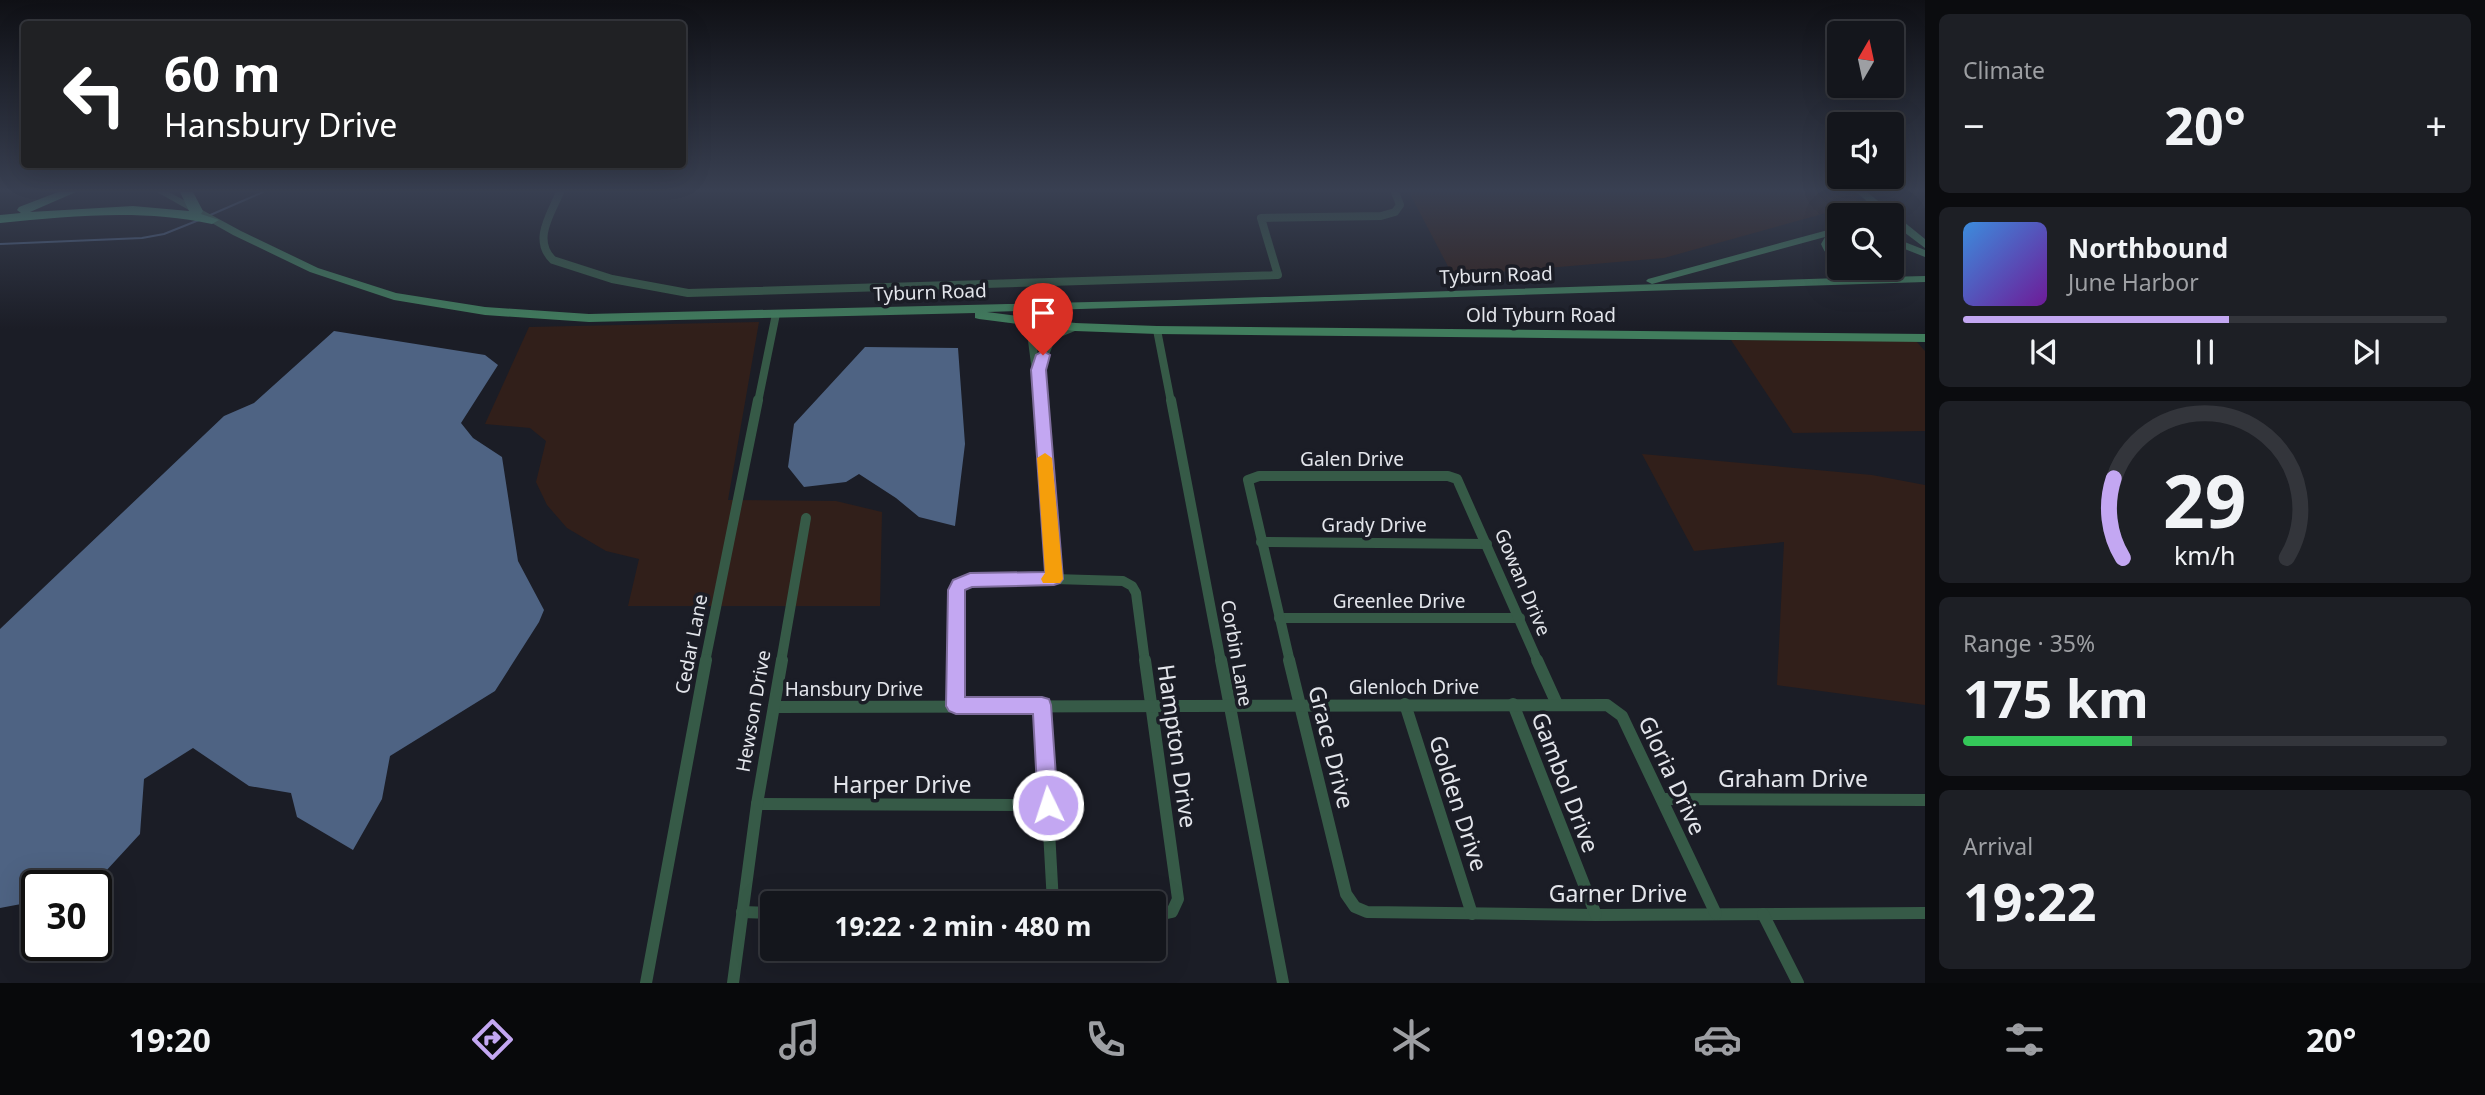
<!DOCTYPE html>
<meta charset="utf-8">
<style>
:root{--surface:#14161c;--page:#1d1f25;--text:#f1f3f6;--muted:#9d9fa3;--line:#33353b;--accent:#c3a7f2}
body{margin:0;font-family:"Noto Sans",sans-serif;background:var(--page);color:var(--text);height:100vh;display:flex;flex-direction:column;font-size:26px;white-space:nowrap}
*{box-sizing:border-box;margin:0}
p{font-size:23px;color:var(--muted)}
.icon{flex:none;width:38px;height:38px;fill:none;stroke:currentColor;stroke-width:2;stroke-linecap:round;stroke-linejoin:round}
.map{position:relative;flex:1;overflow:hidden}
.details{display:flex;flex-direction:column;gap:14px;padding:14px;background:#0b0c0f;width:560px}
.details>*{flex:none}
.hud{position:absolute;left:21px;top:21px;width:665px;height:147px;border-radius:7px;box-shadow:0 7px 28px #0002,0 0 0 2px var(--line);background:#202124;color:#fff;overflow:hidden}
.needle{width:46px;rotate:9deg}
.fabs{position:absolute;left:1827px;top:21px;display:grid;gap:14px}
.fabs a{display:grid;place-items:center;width:77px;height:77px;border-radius:7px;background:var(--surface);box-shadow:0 7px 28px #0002,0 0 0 2px var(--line);font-size:35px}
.speed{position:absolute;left:21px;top:870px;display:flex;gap:14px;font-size:35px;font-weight:700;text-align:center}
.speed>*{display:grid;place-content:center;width:91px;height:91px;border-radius:50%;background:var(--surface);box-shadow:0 7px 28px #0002,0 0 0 2px var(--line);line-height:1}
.speed .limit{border:4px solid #111;border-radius:10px;background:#fff;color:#111}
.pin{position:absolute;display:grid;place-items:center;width:60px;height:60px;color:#fff;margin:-72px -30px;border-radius:50% 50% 50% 0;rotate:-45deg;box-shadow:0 0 7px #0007}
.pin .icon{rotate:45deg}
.me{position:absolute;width:77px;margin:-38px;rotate:356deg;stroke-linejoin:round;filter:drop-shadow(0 0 5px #0008)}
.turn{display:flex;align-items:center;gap:24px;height:147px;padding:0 28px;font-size:32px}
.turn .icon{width:91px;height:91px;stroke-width:2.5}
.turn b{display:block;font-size:49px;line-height:60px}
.big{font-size:52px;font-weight:700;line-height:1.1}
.details .tile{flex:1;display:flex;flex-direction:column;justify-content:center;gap:10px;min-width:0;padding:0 24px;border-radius:10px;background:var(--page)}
.details .dial{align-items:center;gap:0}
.dial svg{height:182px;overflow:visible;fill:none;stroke:var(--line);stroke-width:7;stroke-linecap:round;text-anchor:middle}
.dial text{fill:var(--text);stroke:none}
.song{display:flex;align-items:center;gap:21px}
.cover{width:84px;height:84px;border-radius:10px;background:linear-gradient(135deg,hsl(210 70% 55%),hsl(280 70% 35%))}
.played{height:7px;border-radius:4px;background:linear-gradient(90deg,var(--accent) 55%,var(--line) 55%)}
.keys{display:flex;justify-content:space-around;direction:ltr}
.heat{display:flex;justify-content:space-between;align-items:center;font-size:38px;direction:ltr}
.charge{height:10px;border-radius:5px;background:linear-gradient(90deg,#34c759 35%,var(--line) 0)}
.trip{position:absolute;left:760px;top:891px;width:406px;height:70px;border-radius:7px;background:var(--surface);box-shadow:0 7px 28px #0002,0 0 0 2px var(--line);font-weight:700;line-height:70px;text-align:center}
.tab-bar{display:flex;height:112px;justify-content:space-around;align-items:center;background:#08090b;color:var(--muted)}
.tab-bar .icon{width:49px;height:49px}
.tab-bar .on{color:var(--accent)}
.tab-bar b{font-size:32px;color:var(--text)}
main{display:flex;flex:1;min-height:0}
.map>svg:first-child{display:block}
.industrial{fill:#311f1a}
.water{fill:#4e6383}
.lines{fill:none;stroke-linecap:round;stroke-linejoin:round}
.stream{stroke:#4e6383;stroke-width:2}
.minor-far2{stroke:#365a47;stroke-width:8}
.minor-far1{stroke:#365a47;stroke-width:10}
.minor{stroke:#365a47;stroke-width:12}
.secondary{fill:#417d5d;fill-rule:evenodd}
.motorway{fill:#4eaf7f;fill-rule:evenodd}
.route{fill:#c3a7f2;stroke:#7f6d9d;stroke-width:2}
.slow{fill:#f59e0b}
.labels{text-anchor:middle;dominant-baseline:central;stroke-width:7;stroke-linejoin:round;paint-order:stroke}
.street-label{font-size:19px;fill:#e3e5eb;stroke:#1b1d26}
.near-street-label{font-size:23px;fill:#e3e5eb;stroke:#1b1d26}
</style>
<main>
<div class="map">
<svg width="1925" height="983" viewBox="0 0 1925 983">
<rect width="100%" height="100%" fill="#1b1d26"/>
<g class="industrial">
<polygon points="1409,192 1852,192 1858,196 1855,205 1664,258 1453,276"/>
<polygon points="759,322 728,500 836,501 882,512 880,606 628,606 639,559 606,551 567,528 547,505 536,482 546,441 530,428 485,424 529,327"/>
<polygon points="1731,340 1916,341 1925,351 1925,431 1793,433"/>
<polygon points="1642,454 1872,475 1925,485 1925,705 1777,685 1784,542 1694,551"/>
</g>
<g class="water">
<polygon points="334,331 485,355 498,365 461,423 473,438 502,457 518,561 544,610 539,622 495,691 390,756 382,799 353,850 297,817 291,793 249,786 193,748 144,779 140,834 93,885 37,886 37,901 0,908 0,629 224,416 254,403"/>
<polygon points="865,347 958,348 965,444 955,526 919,517 896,498 859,474 846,482 804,487 788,467 794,424"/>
</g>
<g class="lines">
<g class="stream">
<polyline points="208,216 263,192"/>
<polyline points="0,244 142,238 164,234 199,220"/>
</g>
<g class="minor-far2">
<path d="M560,192C551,214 532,240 553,260L612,279L688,293L1278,275L1261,218L1381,216L1395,212L1400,205L1395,192"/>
<polyline points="1020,320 1030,325 1040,402"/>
<polyline points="1157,330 1171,402"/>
<polyline points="1039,370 1052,336 1074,327"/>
<polyline points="758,402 776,314"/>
</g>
<g class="minor-far1">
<polyline points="1040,400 1054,579"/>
<polyline points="1171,400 1221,662"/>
<polyline points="1261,542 1487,544"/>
<polyline points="1279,618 1520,618"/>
<polyline points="705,662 758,400"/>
<polyline points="781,662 806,518"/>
<polyline points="956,662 956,590 963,582 1054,579 1123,581 1132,586 1136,593 1145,662"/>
<polyline points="1290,662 1248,480 1259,476 1448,476 1457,479 1538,662"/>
</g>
<g class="minor">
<polyline points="956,660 956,706"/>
<polyline points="1145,660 1178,899 1172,912 1153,916"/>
<polyline points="1221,660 1283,983"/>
<polyline points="1289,660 1346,894 1355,907 1367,912 1596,915 1925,913"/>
<polyline points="1537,660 1557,704"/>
<polyline points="1405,704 1472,914"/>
<polyline points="1513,704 1596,915"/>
<polyline points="1042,705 1053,903"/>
<polyline points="774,707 1607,705 1622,716 1716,914"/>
<polyline points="1662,799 1925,800"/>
<polyline points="757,804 1048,805"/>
<polyline points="742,912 772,913"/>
<polyline points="1763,914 1798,983"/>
<polyline points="646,983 706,660"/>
<polyline points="733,983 757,804 782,660"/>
</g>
<g class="secondary">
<polygon points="157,192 169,192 241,231 318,268 396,293 485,307 589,314 1177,300 1871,277 1848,268 1865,268 1883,274 1884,277 1925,276 1925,282 987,312 1075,323 1157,326 1925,334 1925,342 1157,334 1075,331 979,319 975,318 975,313 589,322 485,315 394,300 310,272 233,235"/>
<polygon points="1856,192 1867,192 1925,239 1925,248 1892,223 1892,215 1883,215"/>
<path d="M1839,227V238L1833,244L1839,254V263C1830,261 1825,253 1821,244L1825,237L1652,284L1646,281L1648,279Z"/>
<polygon points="1892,237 1925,250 1925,257 1892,244"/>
</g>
<path class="motorway" d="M58,192H76L30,212L133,206L189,211L180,192H193L203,211L201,214L219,220L212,224C141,209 72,216 0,223V215L21,213L17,210L19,207Z"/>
</g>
<linearGradient id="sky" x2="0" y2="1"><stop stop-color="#0f1015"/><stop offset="0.58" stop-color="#394052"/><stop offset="1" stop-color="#394052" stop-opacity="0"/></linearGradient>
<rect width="1925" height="329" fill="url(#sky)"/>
<polygon class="route" points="1043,351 1050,355 1046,370 1063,579 1060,583 1054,585 972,587 965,590 965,697 1042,697 1049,699 1051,705 1058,805 1055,812 1048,814 1041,812 1038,805 1033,714 956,714 949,711 946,706 948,590 953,580 970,573 1045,572 1031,370 1036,355"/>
<polygon class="slow" points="1045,453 1052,458 1063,579 1060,583 1043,583 1041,579 1045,573 1037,458"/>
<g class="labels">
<g class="street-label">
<text transform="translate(1496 275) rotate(-2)">Tyburn Road</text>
<text transform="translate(930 292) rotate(-2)">Tyburn Road</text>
<text x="1541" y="315">Old Tyburn Road</text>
<text x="1352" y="459">Galen Drive</text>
<text x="1374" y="525">Grady Drive</text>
<text transform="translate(1523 582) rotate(67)">Gowan Drive</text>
<text x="1399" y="601">Greenlee Drive</text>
<text transform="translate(691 644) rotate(-79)">Cedar Lane</text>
<text transform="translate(1237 653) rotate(80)">Corbin Lane</text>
<text x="1414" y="687">Glenloch Drive</text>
<text x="854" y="689">Hansbury Drive</text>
<text transform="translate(753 711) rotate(-80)">Hewson Drive</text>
</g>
<g class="near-street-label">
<text transform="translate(1178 746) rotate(82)">Hampton Drive</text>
<text transform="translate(1332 747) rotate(76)">Grace Drive</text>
<text transform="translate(1673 775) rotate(65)">Gloria Drive</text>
<text x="1793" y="778">Graham Drive</text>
<text transform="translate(1566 782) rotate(69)">Gambol Drive</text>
<text x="902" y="784">Harper Drive</text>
<text transform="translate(1459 803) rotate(72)">Golden Drive</text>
<text x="1618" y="893">Garner Drive</text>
</g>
</g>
</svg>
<div class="fabs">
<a><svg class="needle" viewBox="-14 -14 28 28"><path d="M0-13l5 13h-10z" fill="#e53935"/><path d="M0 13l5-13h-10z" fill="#9d9fa3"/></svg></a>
<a><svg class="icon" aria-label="sound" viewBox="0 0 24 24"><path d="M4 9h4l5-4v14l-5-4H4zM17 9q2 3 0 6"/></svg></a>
<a><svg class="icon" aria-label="search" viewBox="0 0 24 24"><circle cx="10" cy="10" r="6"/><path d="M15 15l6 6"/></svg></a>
</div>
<div class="speed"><div class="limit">30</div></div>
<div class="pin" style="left:1043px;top:355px;background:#d93025"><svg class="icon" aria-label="arrive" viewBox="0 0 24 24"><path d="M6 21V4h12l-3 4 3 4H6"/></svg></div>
<svg class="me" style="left:1048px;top:805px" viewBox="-20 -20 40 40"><circle r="17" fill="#c3a7f2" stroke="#fff" stroke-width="3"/><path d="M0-11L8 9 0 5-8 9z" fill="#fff"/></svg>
<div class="trip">19:22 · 2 min · 480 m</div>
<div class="hud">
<div class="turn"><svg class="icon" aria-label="left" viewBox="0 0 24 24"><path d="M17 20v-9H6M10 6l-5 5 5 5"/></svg><div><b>60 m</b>Hansbury Drive</div></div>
</div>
</div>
<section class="details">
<div class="tile"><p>Climate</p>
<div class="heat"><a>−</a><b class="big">20°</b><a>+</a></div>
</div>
<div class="tile">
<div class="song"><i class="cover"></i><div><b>Northbound</b><p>June Harbor</p></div></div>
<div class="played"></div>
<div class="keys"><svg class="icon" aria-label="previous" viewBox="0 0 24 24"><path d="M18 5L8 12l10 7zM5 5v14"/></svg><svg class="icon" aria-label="pause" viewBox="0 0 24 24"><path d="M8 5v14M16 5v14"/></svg><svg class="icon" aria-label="next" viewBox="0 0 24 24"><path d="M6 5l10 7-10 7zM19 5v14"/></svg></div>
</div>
<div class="tile dial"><svg viewBox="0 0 100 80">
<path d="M14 69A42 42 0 1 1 86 69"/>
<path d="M14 69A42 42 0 0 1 10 34" stroke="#c3a7f2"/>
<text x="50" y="56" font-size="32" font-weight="700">29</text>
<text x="50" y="72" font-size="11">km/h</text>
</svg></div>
<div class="tile"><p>Range · 35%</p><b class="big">175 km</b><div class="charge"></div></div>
<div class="tile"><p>Arrival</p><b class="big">19:22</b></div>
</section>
</main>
<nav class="tab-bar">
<b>19:20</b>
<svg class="icon on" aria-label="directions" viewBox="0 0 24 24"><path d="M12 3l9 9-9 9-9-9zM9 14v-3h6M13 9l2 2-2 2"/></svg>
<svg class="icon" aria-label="music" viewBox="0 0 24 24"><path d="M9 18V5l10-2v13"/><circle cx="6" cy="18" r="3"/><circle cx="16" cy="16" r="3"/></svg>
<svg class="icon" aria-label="phone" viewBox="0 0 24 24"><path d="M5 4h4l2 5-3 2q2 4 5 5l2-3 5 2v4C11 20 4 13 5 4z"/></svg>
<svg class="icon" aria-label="climate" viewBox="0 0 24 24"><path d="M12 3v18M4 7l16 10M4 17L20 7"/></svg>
<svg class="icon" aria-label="car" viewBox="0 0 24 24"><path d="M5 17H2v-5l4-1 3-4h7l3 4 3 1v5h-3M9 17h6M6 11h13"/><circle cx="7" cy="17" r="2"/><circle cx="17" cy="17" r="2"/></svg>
<svg class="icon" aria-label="filters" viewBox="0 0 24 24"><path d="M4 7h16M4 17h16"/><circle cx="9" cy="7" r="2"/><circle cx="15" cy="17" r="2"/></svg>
<b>20°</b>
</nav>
